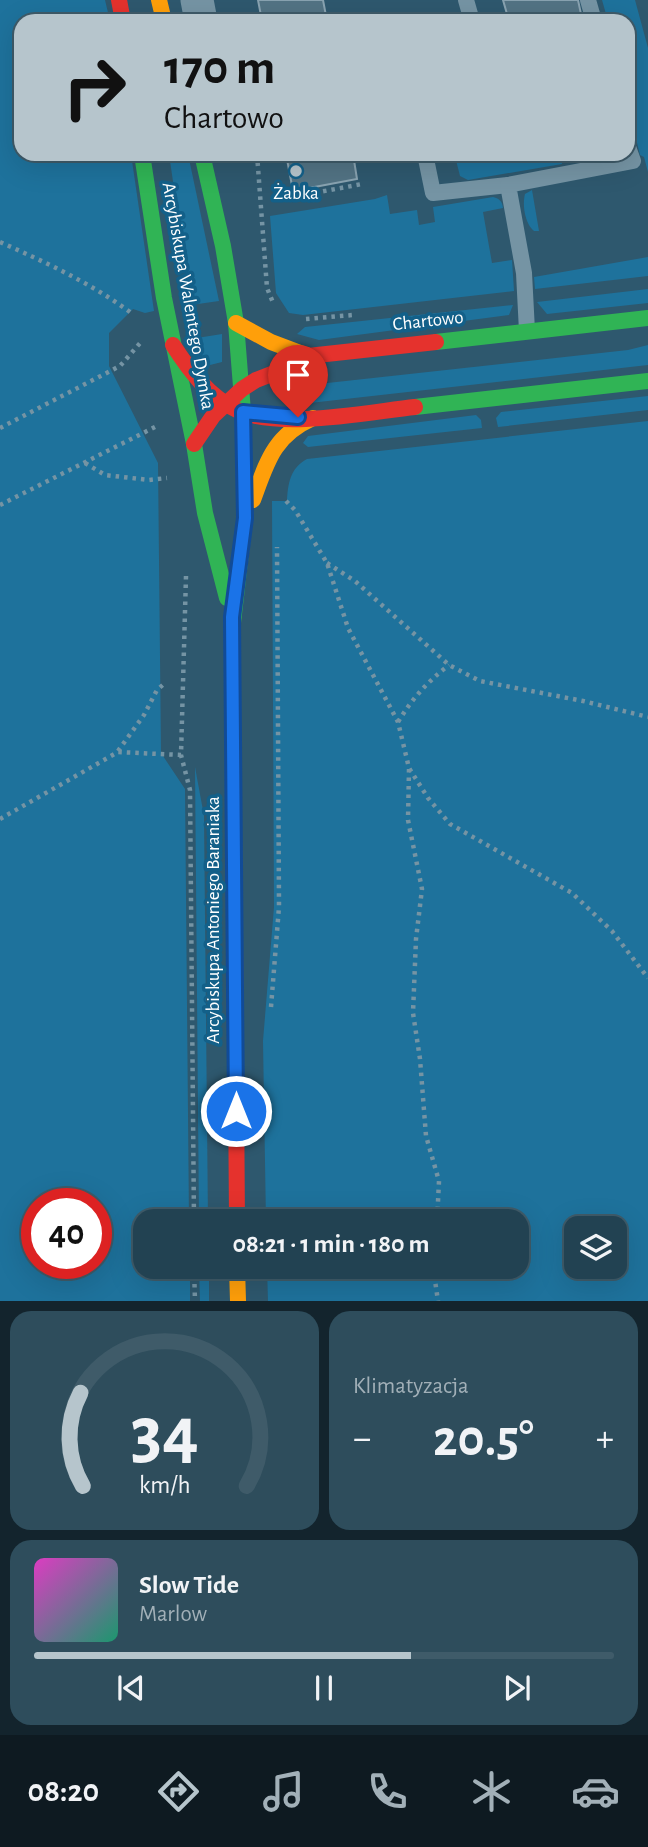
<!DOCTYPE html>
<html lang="pl">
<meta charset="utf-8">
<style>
:root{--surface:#224252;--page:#2e4d5c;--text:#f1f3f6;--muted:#a2b0b8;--line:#3f5b69;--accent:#b6c5cc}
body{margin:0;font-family:"Alegreya Sans",sans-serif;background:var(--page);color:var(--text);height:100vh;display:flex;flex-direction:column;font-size:26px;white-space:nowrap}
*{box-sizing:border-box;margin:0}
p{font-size:23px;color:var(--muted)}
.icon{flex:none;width:38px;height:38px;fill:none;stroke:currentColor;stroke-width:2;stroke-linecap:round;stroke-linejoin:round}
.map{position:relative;height:1301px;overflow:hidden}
.side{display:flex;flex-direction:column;gap:10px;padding:10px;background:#13242d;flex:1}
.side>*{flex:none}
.top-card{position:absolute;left:14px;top:14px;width:621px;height:147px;border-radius:21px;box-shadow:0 7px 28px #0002,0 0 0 2px var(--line);background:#b6c5cc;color:#111;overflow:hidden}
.tools{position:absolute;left:564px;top:1216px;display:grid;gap:14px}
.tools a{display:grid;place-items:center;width:63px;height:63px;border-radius:14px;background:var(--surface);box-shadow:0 7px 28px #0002,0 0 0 2px var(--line);font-size:35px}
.speed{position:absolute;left:21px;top:1188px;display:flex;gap:14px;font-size:35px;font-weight:700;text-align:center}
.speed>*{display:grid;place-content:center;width:91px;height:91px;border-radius:50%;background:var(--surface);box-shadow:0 7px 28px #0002,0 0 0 2px var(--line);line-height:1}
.speed .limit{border:10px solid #d22;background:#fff;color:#111}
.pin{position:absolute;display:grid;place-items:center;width:60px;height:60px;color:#fff;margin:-72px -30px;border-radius:50% 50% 50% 0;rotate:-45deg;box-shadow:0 0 7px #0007}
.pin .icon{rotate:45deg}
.me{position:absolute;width:77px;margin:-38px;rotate:0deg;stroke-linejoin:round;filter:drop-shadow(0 0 5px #0008)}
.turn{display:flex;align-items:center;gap:24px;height:147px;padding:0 35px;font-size:32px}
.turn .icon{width:91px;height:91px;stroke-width:2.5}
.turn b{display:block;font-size:49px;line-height:60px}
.big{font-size:52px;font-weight:700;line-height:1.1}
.side .tile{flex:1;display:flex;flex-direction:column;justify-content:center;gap:10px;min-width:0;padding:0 24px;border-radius:21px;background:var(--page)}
.side .dial{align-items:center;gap:0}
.dial svg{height:182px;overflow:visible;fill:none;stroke:var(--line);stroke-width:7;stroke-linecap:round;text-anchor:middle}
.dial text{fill:var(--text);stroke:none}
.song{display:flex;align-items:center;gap:21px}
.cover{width:84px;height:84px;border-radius:10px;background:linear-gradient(135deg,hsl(310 70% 55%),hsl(160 70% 35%))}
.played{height:7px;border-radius:4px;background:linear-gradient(90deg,var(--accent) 65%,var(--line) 65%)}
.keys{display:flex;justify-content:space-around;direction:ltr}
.heat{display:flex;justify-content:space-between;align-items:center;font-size:38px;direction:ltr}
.side .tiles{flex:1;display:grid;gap:10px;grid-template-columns:1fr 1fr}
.tile:last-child{grid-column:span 2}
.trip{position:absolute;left:133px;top:1209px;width:396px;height:70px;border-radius:21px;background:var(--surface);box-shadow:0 7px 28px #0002,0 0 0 2px var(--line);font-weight:700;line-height:70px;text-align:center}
.dock{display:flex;height:112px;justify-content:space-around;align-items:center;background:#0e1a21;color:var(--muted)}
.dock .icon{width:49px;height:49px}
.dock .selected{color:var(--accent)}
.dock b{font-size:32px;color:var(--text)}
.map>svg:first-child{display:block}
.green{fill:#1e729c;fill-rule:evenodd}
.building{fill:#527384;stroke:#89a3b1;stroke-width:2}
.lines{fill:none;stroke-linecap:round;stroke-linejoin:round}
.path{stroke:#7594a4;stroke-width:4.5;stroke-dasharray:3.5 5;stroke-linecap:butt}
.lane{stroke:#7594a4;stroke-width:16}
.street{stroke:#7594a4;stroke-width:33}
.fast{stroke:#30b455;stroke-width:16}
.slow{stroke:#ff9f0a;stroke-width:16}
.jam{stroke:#e5322d;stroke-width:16}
.route-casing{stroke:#114b97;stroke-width:18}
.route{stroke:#1a73e8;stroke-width:12}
.poi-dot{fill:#b6c5cc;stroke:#136089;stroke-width:2.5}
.labels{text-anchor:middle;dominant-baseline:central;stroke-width:7;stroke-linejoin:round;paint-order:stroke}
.poi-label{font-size:19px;fill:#fff;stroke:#136089}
.street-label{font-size:19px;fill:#fff;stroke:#136089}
</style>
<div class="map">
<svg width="648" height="1301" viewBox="0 0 648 1301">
<rect width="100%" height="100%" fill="#2e586e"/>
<g class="green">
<path d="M0,0H105L110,21H21V154H131L154,311L145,313L133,309L109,333V366L158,463L161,753L185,789L189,1221L145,1222V1267H190V1301H0ZM37,1204H96V1264H37Z"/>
<polygon points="602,0 635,0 648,48 648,172 644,157 640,155 628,106 628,21 608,21"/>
<polygon points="169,154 188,154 219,301 191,305"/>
<polygon points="492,154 560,154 562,164 468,180 460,176 456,160"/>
<path d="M532,190L539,231H534C525,224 522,205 525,194Z"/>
<path d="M387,195L390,214L417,210L419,225L435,222L433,207L493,197C500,199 502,201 503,208L483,212L492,263L512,260L514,291L303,315L289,313L276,293L270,216L375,199Z"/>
<polygon points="648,257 648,276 535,289 534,277"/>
<polygon points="648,289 648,303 547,314 537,302"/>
<polygon points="513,305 509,315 319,340 297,334 305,327"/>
<polygon points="222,334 222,362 210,365 203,360 197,338"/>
<polygon points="648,345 648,365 301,404 300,386 628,350"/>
<polygon points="648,396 648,410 498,427 496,418 501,412"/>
<polygon points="476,415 481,420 482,428 308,447 303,443 308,436"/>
<path d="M648,421V1301H268L267,1267H516V1222H266L263,1041L274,907L272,501H287C288,484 290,468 307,459ZM576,1228H614V1267H576Z"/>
<polygon points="195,767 204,816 208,1222 199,1221"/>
<polygon points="199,1267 209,1267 209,1301 200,1301"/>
</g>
<g class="building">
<polygon points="258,0 323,0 327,21 262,21"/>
<polygon points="503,0 578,0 581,14 555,21 509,21"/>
<polygon points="286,154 353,154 357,179 293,191"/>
</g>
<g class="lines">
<g class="path">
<polyline points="257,154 267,288 274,305"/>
<polyline points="298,196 362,184"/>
<path d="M0,242C47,263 93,284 134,315"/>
<polyline points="306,319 353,315"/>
<polyline points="0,428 120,366 141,342"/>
<polyline points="85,463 105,475 149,480 167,478"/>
<polyline points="286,501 295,510 327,563 348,628 398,722 409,768 428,798 450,824 572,893 612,931 648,978"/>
<polyline points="0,505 159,425"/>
<polyline points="327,563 355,581 449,665 480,681 583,701 648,717"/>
<polyline points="186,576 181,755 190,790 194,1222"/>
<path d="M398,722C412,699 427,682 449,665"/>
<polyline points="118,751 144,715 157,690 165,683"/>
<polyline points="409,769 408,820 422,889 416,939 413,1013 420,1059 426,1136 439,1181 437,1222"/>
<polyline points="0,819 118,752 181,755"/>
<polyline points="271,1007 279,907 277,547"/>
<polyline points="194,1267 195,1301"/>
<polyline points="433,1267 438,1301"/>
</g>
<g class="lane">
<polyline points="466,0 472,21"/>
<polyline points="588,0 594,21"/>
<polyline points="425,154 433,193 508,185"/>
<polyline points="527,331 524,273 508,185 633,161 628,147"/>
</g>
<polyline class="street" points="197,0 201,21"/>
<g class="fast">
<polyline points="142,154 164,298 194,444 205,513 227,598"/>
<polyline points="202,154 223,246 236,323 243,412 245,518 232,631"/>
<polyline points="436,342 648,318"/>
<polyline points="415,407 648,381"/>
</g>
<g class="slow">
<polyline points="159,0 164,21"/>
<polyline points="236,323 271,342 308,356"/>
<path d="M253,500C267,462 273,436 313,418"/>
<polyline points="232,631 235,947"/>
<polyline points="237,1267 238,1301"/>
</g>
<g class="jam">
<polyline points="119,0 123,21"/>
<path d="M173,345C189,370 209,397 237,410C280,430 368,412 415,407"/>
<polyline points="194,444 213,416 242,389 256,380 287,368 308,356 436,342"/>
<polyline points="235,947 237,1222"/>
</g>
</g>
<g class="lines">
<defs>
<polyline id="route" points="236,1111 232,617 245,518 243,412 298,417"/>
</defs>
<use href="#route" class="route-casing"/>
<use href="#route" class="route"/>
</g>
<circle class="poi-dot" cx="296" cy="171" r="7"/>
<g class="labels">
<g class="poi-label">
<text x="296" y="193">Żabka</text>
</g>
<g class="street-label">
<text transform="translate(188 296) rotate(80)">Arcybiskupa Walentego Dymka</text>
<text transform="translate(428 321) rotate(-6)">Chartowo</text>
<text transform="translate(213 920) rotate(-90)">Arcybiskupa Antoniego Baraniaka</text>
</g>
</g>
</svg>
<div class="tools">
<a><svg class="icon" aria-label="layers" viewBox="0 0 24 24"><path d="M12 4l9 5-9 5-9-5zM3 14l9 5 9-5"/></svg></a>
</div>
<div class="speed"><div class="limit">40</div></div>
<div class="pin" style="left:298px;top:417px;background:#d93025"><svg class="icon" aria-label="arrive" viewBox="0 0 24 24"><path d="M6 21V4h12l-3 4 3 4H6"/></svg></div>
<svg class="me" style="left:236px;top:1111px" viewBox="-20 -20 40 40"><circle r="17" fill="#1a73e8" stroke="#fff" stroke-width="3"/><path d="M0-11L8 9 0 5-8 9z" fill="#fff"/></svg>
<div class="trip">08:21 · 1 min · 180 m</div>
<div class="top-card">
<div class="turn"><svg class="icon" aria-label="right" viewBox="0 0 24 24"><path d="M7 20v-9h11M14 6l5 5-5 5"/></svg><div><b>170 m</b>Chartowo</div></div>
</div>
</div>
<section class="side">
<div class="tiles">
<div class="tile dial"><svg viewBox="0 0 100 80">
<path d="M14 69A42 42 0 1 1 86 69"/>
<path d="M14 69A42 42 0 0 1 13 28" stroke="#b6c5cc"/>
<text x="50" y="56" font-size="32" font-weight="700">34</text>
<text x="50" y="72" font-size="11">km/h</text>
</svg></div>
<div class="tile"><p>Klimatyzacja</p>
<div class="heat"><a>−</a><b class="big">20.5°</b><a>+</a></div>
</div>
<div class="tile">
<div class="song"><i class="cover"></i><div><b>Slow Tide</b><p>Marlow</p></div></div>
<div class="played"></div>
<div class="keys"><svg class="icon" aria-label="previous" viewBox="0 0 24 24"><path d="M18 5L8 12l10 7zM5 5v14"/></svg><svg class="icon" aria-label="pause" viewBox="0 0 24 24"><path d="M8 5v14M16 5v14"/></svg><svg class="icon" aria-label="next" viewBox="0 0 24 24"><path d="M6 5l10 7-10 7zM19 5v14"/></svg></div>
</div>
</div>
</section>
<nav class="dock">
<b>08:20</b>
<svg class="icon selected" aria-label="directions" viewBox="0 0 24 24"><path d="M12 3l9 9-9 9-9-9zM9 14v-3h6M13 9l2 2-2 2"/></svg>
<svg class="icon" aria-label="music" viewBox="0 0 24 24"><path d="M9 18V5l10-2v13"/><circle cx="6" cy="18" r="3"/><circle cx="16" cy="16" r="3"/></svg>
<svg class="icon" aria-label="phone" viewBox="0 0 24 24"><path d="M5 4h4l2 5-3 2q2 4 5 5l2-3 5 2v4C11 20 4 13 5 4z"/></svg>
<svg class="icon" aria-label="climate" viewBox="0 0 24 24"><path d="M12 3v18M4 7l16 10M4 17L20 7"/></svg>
<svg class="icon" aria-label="car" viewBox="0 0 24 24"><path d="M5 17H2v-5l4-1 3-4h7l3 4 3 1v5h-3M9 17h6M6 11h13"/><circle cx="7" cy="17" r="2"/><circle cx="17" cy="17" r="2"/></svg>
</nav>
